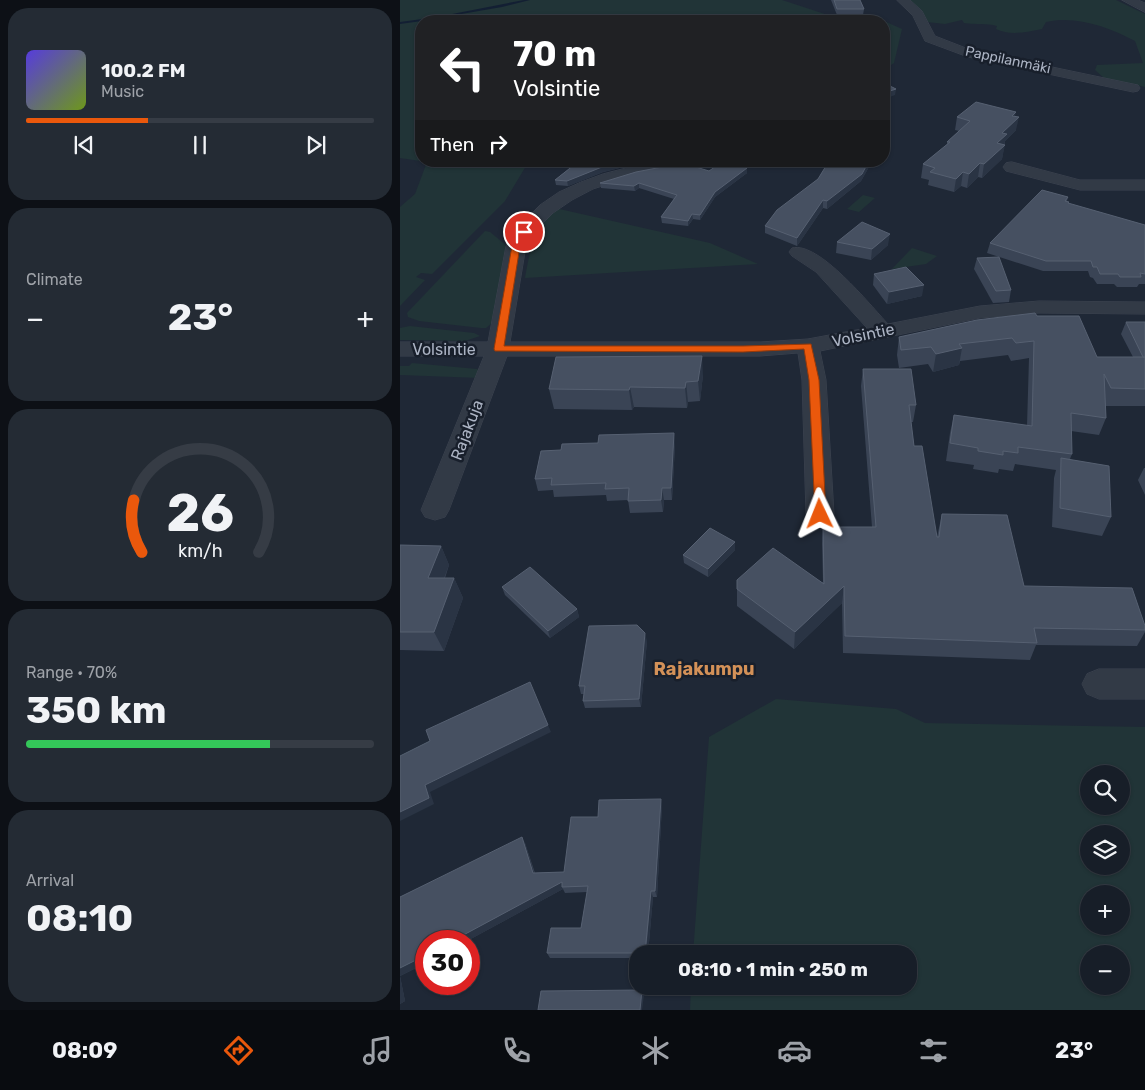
<!DOCTYPE html>
<meta charset="utf-8">
<style>
:root{--surface:#171e28;--page:#242b34;--text:#f1f3f6;--muted:#9ea2a8;--line:#363c45;--accent:#ea580c}
body{margin:0;font-family:Rubik,sans-serif;background:var(--page);color:var(--text);height:100vh;display:flex;flex-direction:column;font-size:19px;white-space:nowrap}
*{box-sizing:border-box;margin:0}
p{font-size:16px;color:var(--muted)}
.icon{flex:none;width:28px;height:28px;fill:none;stroke:currentColor;stroke-width:2;stroke-linecap:round;stroke-linejoin:round}
.map{position:relative;flex:1;overflow:hidden}
.details{display:flex;flex-direction:column;gap:8px;padding:8px;background:#0d1016;width:400px}
.details>*{flex:none}
.guide{position:absolute;left:15px;top:15px;width:475px;height:152px;border-radius:20px;box-shadow:0 1px 4px #0004,0 0 0 1px var(--line);background:#202124;color:#fff;overflow:hidden}
.fabs{position:absolute;left:680px;top:765px;display:grid;gap:10px}
.fabs a{display:grid;place-items:center;width:50px;height:50px;border-radius:50%;background:var(--surface);box-shadow:0 1px 4px #0004,0 0 0 1px var(--line);font-size:25px}
.speed{position:absolute;left:15px;top:930px;display:flex;gap:10px;font-size:25px;font-weight:700;text-align:center}
.speed>*{display:grid;place-content:center;width:65px;height:65px;border-radius:50%;background:var(--surface);box-shadow:0 1px 4px #0004,0 0 0 1px var(--line);line-height:1}
.speed .limit{border:8px solid #d22;background:#fff;color:#111}
.pin{position:absolute;display:grid;place-items:center;width:42px;height:42px;color:#fff;margin:-21px;border:2px solid #fff;border-radius:50%;box-shadow:0 1px 5px #0007}
.me{position:absolute;width:55px;margin:-28px;rotate:358deg;stroke-linejoin:round;filter:drop-shadow(0 0 4px #0008)}
.turn{display:flex;align-items:center;gap:18px;height:105px;padding:0 15px;font-size:22px}
.turn .icon{width:65px;height:65px;stroke-width:2.5}
.turn b{display:block;font-size:35px;line-height:42px}
.then{display:flex;align-items:center;height:48px;padding:0 15px;background:#0003;gap:10px;font-size:19px}
.big{font-size:38px;font-weight:700;line-height:1.1}
.details .widget{flex:1;display:flex;flex-direction:column;justify-content:center;gap:8px;min-width:0;padding:0 18px;border-radius:20px;background:var(--page)}
.details .dial{align-items:center;gap:0}
.dial svg{height:130px;overflow:visible;fill:none;stroke:var(--line);stroke-width:7;stroke-linecap:round;text-anchor:middle}
.dial text{fill:var(--text);stroke:none}
.song{display:flex;align-items:center;gap:15px}
.cover{width:60px;height:60px;border-radius:8px;background:linear-gradient(135deg,hsl(250 70% 55%),hsl(80 70% 35%))}
.played{height:5px;border-radius:2px;background:linear-gradient(90deg,var(--accent) 35%,var(--line) 35%)}
.keys{display:flex;justify-content:space-around;direction:ltr}
.heat{display:flex;justify-content:space-between;align-items:center;font-size:28px;direction:ltr}
.charge{height:8px;border-radius:4px;background:linear-gradient(90deg,#34c759 70%,var(--line) 0)}
.trip{position:absolute;left:229px;top:945px;width:288px;height:50px;border-radius:20px;background:var(--surface);box-shadow:0 1px 4px #0004,0 0 0 1px var(--line);font-weight:700;line-height:50px;text-align:center}
.menu{display:flex;height:80px;justify-content:space-around;align-items:center;background:#090c10;color:var(--muted)}
.menu .icon{width:35px;height:35px}
.menu .on{color:var(--accent)}
.menu b{font-size:22px;color:var(--text)}
main{display:flex;flex:1;min-height:0}
.map>svg:first-child{display:block}
.green{fill:#213437;fill-rule:evenodd}
.lines{fill:none;stroke-linecap:round;stroke-linejoin:round}
.stream{fill:#131f33;fill-rule:evenodd}
.minor-casing{stroke:#3c4350;stroke-width:1}
.minor{fill:#323a46;fill-rule:evenodd}
.wall{fill:#3a4455}
.shaded-wall{fill:#2a3444}
.building{fill:#465061;stroke:#566071}
.route{fill:#ea580c;stroke:#983908}
.labels{text-anchor:middle;dominant-baseline:central;stroke-width:5;stroke-linejoin:round;paint-order:stroke}
.far-street-label{font-size:14px;fill:#acb4c4;stroke:#181f2b}
.street-label{font-size:16px;fill:#acb4c4;stroke:#181f2b}
.neighbourhood-label{font-size:18px;font-weight:bold;fill:#d39158;stroke:#181f2b}
</style>
<main>
<section class="details">
<div class="widget">
<div class="song"><i class="cover"></i><div><b>100.2 FM</b><p>Music</p></div></div>
<div class="played"></div>
<div class="keys"><svg class="icon" aria-label="previous" viewBox="0 0 24 24"><path d="M18 5L8 12l10 7zM5 5v14"/></svg><svg class="icon" aria-label="pause" viewBox="0 0 24 24"><path d="M8 5v14M16 5v14"/></svg><svg class="icon" aria-label="next" viewBox="0 0 24 24"><path d="M6 5l10 7-10 7zM19 5v14"/></svg></div>
</div>
<div class="widget"><p>Climate</p>
<div class="heat"><a>−</a><b class="big">23°</b><a>+</a></div>
</div>
<div class="widget dial"><svg viewBox="0 0 100 80">
<path d="M14 69A42 42 0 1 1 86 69"/>
<path d="M14 69A42 42 0 0 1 9 37" stroke="#ea580c"/>
<text x="50" y="56" font-size="32" font-weight="700">26</text>
<text x="50" y="72" font-size="11">km/h</text>
</svg></div>
<div class="widget"><p>Range · 70%</p><b class="big">350 km</b><div class="charge"></div></div>
<div class="widget"><p>Arrival</p><b class="big">08:10</b></div>
</section>
<div class="map">
<svg width="745" height="1010" viewBox="0 0 745 1010">
<rect width="100%" height="100%" fill="#1f2836"/>
<g class="green">
<polygon points="0,0 382,0 437,18 481,21 21,21 21,161 129,161 105,201 32,274 21,273 16,277 25,280 0,306 0,207 15,194 27,162 0,158"/>
<path d="M509,0H716L745,14V87L704,78L695,70L697,65L743,63L735,41C709,27 675,15 646,22L642,29C627,32 610,36 596,29L597,26C586,23 576,25 564,23L562,20L545,24L527,22Z"/>
<polygon points="484,21 502,29 494,63 484,70"/>
<polygon points="463,195 475,198 459,212 447,209"/>
<path d="M155,208L310,243L358,264L125,278C130,249 134,230 155,208Z"/>
<polygon points="85,231 90,232 107,246 93,322 86,328 81,328 19,321 8,317 7,313"/>
<polygon points="512,248 537,256 526,264 492,269"/>
<polygon points="10,326 74,333 80,336 65,341 0,340 0,328"/>
<polygon points="12,363 77,369 80,371 80,378 0,375 0,366 9,366"/>
<path d="M376,699L496,709L525,723L745,727V1010H290L291,986H508V954H293L309,737ZM689,774H721V806H689ZM689,834H721V866H689ZM689,894H721V926H689ZM689,954H721V986H689Z"/>
</g>
<g class="lines">
<g class="stream">
<polygon points="124,0 130,0 102,7 44,17 42,16"/>
<polygon points="30,18 29,20 0,24 0,22"/>
</g>
<defs>
<g id="minor">
<polygon points="497,0 510,0 522,11 535,36 571,50 733,84 738,85 740,88 738,91 733,92 568,57 525,41 513,16"/>
<polygon points="722,0 738,0 745,3 745,12"/>
<path d="M253,161H288L286,165L236,175L193,189L172,200L153,213L137,229L126,246L110,342H360L408,339L467,328L416,272L392,256L389,252L392,248C419,241 470,305 488,324L580,306L639,301L745,302V314L639,313L580,318L420,351L426,380L434,514L430,521L420,524L410,521L406,514L402,380L398,353L360,356H107L49,510L45,517L35,520L25,517L21,510L84,356H0V342H88L106,246L123,222L140,205L159,192L181,182L203,174Z"/>
<polygon points="612,162 680,180 745,180 745,190 680,190 606,171 603,167 606,163"/>
<polygon points="699,669 745,669 745,699 699,699 687,694 682,684 687,674"/>
</g>
</defs>
<use href="#minor" class="minor-casing"/>
<use href="#minor" class="minor"/>
</g>
<g class="wall">
<polygon points="431,0 460,0 464,9 463,15 437,15"/>
<polygon points="557,117 615,117 616,130 605,141 602,159 582,178 578,177 567,188 561,186 554,192 528,185 529,180 521,178 523,164 547,145 547,142 559,131 555,130"/>
<polygon points="179,161 248,161 203,172 168,186 156,185 155,180"/>
<polygon points="470,165 461,181 427,209 423,208 397,246 365,233 365,226"/>
<polygon points="347,168 347,173 315,197 300,220 293,219 288,226 262,223 261,217 274,199 239,188 235,191 201,188 200,183 309,171"/>
<polygon points="668,197 667,201 669,204 745,225 745,284 739,284 737,287 717,287 714,284 697,284 693,278 690,277 688,271 643,271 587,253 590,243"/>
<polygon points="437,242 488,245 471,260 436,253"/>
<polygon points="577,258 611,290 609,302 593,303 574,269"/>
<polygon points="474,274 522,296 487,304 473,285"/>
<polygon points="637,316 697,357 733,357 721,334 726,322 745,322 745,406 706,406 706,418 699,435 671,431 672,454 670,459 711,517 702,536 652,527 654,478 656,470 615,464 613,471 599,469 598,473 573,469 574,465 546,461 550,433 554,415 627,426 629,358 611,361 608,355 560,361 559,365 533,372 528,364 499,368 497,355 499,337"/>
<polygon points="463,369 516,405 513,422 511,422 514,446 537,537 542,514 624,586 745,626 745,632 737,646 636,645 630,660 443,653 442,603 394,649 337,606 337,589 423,582 422,544 423,527 472,527 461,386"/>
<polygon points="303,375 300,401 288,402 287,408 234,407 232,410 154,409 149,389"/>
<polygon points="275,445 272,500 264,500 263,512 230,513 228,500 207,501 206,495 154,497 153,490 138,491 135,479"/>
<polygon points="744,468 745,468 745,495 738,480"/>
<polygon points="335,542 335,550 308,577 284,563 283,555"/>
<polygon points="0,545 41,546 49,565 45,578 54,578 63,598 44,651 0,650"/>
<polygon points="102,587 177,609 179,617 150,638 105,595"/>
<polygon points="247,641 241,707 185,708 183,701 184,694 181,694 179,686"/>
<polygon points="262,805 257,897 253,897 248,954 238,954 238,958 150,958 147,953 181,928 187,892 165,893 163,889 67,941 26,941 26,963 0,976 5,1001 0,1004 0,897 125,843 135,873 164,872 198,817"/>
</g>
<g class="shaded-wall">
<polygon points="496,89 495,95 484,99 484,93"/>
<polygon points="616,112 614,121 619,117 616,130 605,141 604,146 605,145 602,159 582,178 584,164 612,116"/>
<polygon points="228,161 248,161 203,172 168,186 167,181 202,167"/>
<polygon points="469,161 470,161 470,165 461,181 427,209 427,201"/>
<polygon points="580,163 578,177 567,188 569,174"/>
<polygon points="347,168 347,173 315,197 300,220 300,215 315,192"/>
<polygon points="563,172 561,186 554,192 556,179"/>
<polygon points="239,183 239,188 235,191 234,186"/>
<polygon points="423,200 423,208 397,246 397,238"/>
<polygon points="292,214 293,219 288,226 288,221"/>
<polygon points="490,234 488,245 471,260 472,249"/>
<polygon points="524,285 522,296 487,304 489,292"/>
<polygon points="562,348 559,365 533,372 536,354"/>
<polygon points="302,356 303,375 300,401 298,381"/>
<polygon points="286,382 288,402 287,408 285,388"/>
<polygon points="230,387 234,407 232,410 229,390"/>
<polygon points="274,433 275,445 272,500 271,488"/>
<polygon points="262,488 264,500 263,512 261,500"/>
<polygon points="335,542 335,550 308,577 308,569"/>
<polygon points="41,546 49,565 37,597 28,578"/>
<polygon points="54,578 63,598 44,651 34,632"/>
<polygon points="444,586 442,603 394,649 395,632"/>
<polygon points="177,609 179,617 150,638 148,631"/>
<polygon points="245,633 247,641 241,707 239,699"/>
<polygon points="148,725 151,732 30,792 34,804 0,821 0,812 25,785"/>
<polygon points="261,799 262,805 257,897 255,891"/>
<polygon points="122,837 125,843 136,879 133,873"/>
<polygon points="162,882 162,887 163,889 67,941 57,941 56,939"/>
<polygon points="251,891 253,897 248,954 246,954"/>
<polygon points="26,955 26,963 0,976 5,1001 0,1004 0,968"/>
<polygon points="242,990 244,995 242,1010 240,1010"/>
</g>
<g class="building">
<polygon points="434,0 460,0 464,9 437,9"/>
<polygon points="484,83 496,89 484,93"/>
<polygon points="576,102 616,112 612,116 619,117 602,133 607,134 597,143 605,145 584,164 580,163 569,174 563,172 556,179 530,172 535,168 523,164 550,142 547,142 570,121 557,117"/>
<polygon points="179,161 228,161 202,167 167,181 155,180"/>
<polygon points="429,161 469,161 462,174 427,201 423,200 397,238 365,226 377,210 418,179"/>
<polygon points="322,162 347,168 315,192 300,215 292,214 288,221 261,217 277,195 239,183 234,186 200,183 236,172 283,163 309,171"/>
<polygon points="642,190 668,197 665,201 669,202 668,203 745,225 745,274 740,273 741,277 720,277 718,274 700,274 697,267 693,267 691,261 646,261 590,243"/>
<polygon points="462,222 490,234 472,249 437,242"/>
<polygon points="599,257 611,290 596,291 577,258"/>
<polygon points="506,267 524,285 489,292 474,274"/>
<polygon points="635,313 637,316 679,316 697,357 745,357 745,389 711,388 704,374 706,418 671,413 672,454 618,447 618,453 603,451 603,455 578,451 578,448 550,443 554,415 632,426 634,341 616,343 612,338 559,344 562,348 536,354 531,347 501,350 499,337 577,320"/>
<polygon points="726,322 745,322 745,357 743,357"/>
<polygon points="302,356 298,381 286,382 285,388 230,387 229,390 149,389 156,357"/>
<polygon points="463,369 511,369 516,405 509,405 514,446 522,446 537,537 539,537 542,514 607,515 624,586 732,588 745,626 745,630 634,628 637,643 445,636 444,586 395,632 337,589 337,580 373,548 424,584 423,527 476,527"/>
<polygon points="274,433 271,488 262,488 261,500 228,501 229,488 205,489 206,483 151,485 152,478 135,479 141,451 161,450 162,444 198,443 199,435"/>
<polygon points="661,458 709,466 711,517 660,508"/>
<polygon points="310,528 335,542 308,569 283,555"/>
<polygon points="0,545 41,546 28,578 54,578 34,632 0,632"/>
<polygon points="130,567 177,609 148,631 102,587"/>
<polygon points="237,625 245,633 239,699 183,701 185,686 179,686 189,626"/>
<polygon points="130,682 148,725 25,785 29,798 0,812 0,756 30,741 26,730"/>
<polygon points="261,799 255,891 251,891 245,953 147,953 151,928 181,928 188,886 162,887 162,882 56,939 57,941 26,941 26,955 0,968 0,897 122,837 133,873 164,872 171,817 198,817 199,800"/>
<polygon points="242,990 240,1010 138,1010 141,991"/>
</g>
<polygon class="route" points="124,229 128,232 120,246 104,346 343,346 411,344 419,380 426,514 424,517 420,518 415,514 409,380 404,349 343,352 95,351 94,349 112,246 121,230"/>
<g class="labels">
<g class="far-street-label">
<text transform="translate(608 60) rotate(12)">Pappilanmäki</text>
</g>
<g class="street-label">
<text transform="translate(463 335) rotate(-12)">Volsintie</text>
<text x="44" y="349">Volsintie</text>
<text transform="translate(67 430) rotate(-69)">Rajakuja</text>
</g>
<g class="neighbourhood-label">
<text x="304" y="669">Rajakumpu</text>
</g>
</g>
</svg>
<div class="fabs">
<a><svg class="icon" aria-label="search" viewBox="0 0 24 24"><circle cx="10" cy="10" r="6"/><path d="M15 15l6 6"/></svg></a>
<a><svg class="icon" aria-label="layers" viewBox="0 0 24 24"><path d="M12 4l9 5-9 5-9-5zM3 14l9 5 9-5"/></svg></a>
<a>+</a>
<a>−</a>
</div>
<div class="speed"><div class="limit">30</div></div>
<div class="pin" style="left:124px;top:232px;background:#d93025"><svg class="icon" aria-label="arrive" viewBox="0 0 24 24"><path d="M6 21V4h12l-3 4 3 4H6"/></svg></div>
<svg class="me" style="left:420px;top:514px" viewBox="-20 -20 40 40"><path d="M0-17L14 15 0 8-14 15z" fill="#ea580c" stroke="#fff" stroke-width="4"/></svg>
<div class="trip">08:10 · 1 min · 250 m</div>
<div class="guide">
<div class="turn"><svg class="icon" aria-label="left" viewBox="0 0 24 24"><path d="M17 20v-9H6M10 6l-5 5 5 5"/></svg><div><b>70 m</b>Volsintie</div></div>
<div class="then">Then<svg class="icon" aria-label="right" viewBox="0 0 24 24"><path d="M7 20v-9h11M14 6l5 5-5 5"/></svg></div>
</div>
</div>
</main>
<nav class="menu">
<b>08:09</b>
<svg class="icon on" aria-label="directions" viewBox="0 0 24 24"><path d="M12 3l9 9-9 9-9-9zM9 14v-3h6M13 9l2 2-2 2"/></svg>
<svg class="icon" aria-label="music" viewBox="0 0 24 24"><path d="M9 18V5l10-2v13"/><circle cx="6" cy="18" r="3"/><circle cx="16" cy="16" r="3"/></svg>
<svg class="icon" aria-label="phone" viewBox="0 0 24 24"><path d="M5 4h4l2 5-3 2q2 4 5 5l2-3 5 2v4C11 20 4 13 5 4z"/></svg>
<svg class="icon" aria-label="climate" viewBox="0 0 24 24"><path d="M12 3v18M4 7l16 10M4 17L20 7"/></svg>
<svg class="icon" aria-label="car" viewBox="0 0 24 24"><path d="M5 17H2v-5l4-1 3-4h7l3 4 3 1v5h-3M9 17h6M6 11h13"/><circle cx="7" cy="17" r="2"/><circle cx="17" cy="17" r="2"/></svg>
<svg class="icon" aria-label="filters" viewBox="0 0 24 24"><path d="M4 7h16M4 17h16"/><circle cx="9" cy="7" r="2"/><circle cx="15" cy="17" r="2"/></svg>
<b>23°</b>
</nav>
